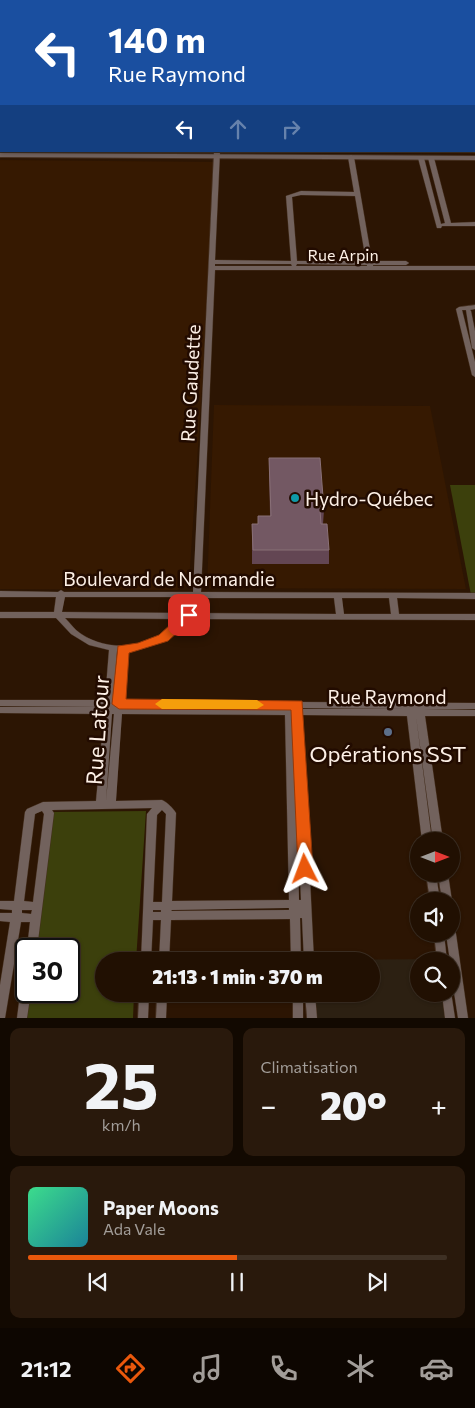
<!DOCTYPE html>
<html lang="fr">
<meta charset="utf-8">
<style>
:root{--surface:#211002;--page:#29190c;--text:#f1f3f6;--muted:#a29d99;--line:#3e3024;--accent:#ea580c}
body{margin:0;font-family:Commissioner,sans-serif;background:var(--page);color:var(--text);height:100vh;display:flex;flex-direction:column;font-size:19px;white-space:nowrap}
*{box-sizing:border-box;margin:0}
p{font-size:16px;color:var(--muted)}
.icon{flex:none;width:28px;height:28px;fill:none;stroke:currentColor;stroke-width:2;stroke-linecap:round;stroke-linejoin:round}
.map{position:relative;height:1018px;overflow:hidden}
.side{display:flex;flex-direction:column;gap:10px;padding:10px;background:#120901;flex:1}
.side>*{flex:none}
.guide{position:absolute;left:0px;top:0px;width:475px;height:152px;box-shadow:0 1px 4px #0004,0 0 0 1px var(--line);background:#1a4fa0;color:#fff;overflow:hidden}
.needle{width:32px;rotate:90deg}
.tools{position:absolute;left:410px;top:832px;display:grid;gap:10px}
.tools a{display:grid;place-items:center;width:50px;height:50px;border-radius:50%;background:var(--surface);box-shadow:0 1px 4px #0004,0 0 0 1px var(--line);font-size:25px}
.speed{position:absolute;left:15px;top:938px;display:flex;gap:10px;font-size:25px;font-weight:700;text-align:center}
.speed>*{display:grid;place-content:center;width:65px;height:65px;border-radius:50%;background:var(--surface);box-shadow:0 1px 4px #0004,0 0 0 1px var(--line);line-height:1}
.speed .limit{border:2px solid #111;border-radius:8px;background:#fff;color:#111}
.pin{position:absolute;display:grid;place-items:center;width:42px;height:42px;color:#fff;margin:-21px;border-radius:10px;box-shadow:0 2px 8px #0006}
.me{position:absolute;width:55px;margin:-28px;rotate:357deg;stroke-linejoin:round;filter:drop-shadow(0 0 4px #0008)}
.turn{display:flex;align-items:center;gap:18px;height:105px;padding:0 25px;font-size:22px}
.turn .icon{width:65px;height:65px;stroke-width:2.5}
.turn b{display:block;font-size:35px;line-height:42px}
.lanes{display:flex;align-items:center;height:48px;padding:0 25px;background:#0003;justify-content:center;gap:25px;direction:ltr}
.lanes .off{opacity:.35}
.big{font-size:38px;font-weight:800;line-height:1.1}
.side .widget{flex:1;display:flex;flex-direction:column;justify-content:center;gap:8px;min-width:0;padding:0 18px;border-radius:10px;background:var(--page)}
.side .dial{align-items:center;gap:0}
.dial b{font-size:65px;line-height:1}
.song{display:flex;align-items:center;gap:15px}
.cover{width:60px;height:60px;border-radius:8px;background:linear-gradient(135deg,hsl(150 70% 55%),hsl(190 70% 35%))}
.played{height:5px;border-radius:2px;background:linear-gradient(90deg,var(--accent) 50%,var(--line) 50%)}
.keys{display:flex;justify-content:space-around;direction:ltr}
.heat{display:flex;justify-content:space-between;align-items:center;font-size:28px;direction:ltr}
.side .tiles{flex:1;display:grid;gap:10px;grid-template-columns:1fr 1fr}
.widget:last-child{grid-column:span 2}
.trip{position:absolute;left:95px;top:952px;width:285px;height:50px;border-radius:25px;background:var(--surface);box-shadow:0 1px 4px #0004,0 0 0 1px var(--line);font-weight:800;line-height:50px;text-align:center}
.tabs{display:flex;height:80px;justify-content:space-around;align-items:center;background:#0d0601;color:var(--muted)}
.tabs .icon{width:35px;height:35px}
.tabs .on{color:var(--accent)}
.tabs b{font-size:22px;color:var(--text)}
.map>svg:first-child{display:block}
.commercial{fill:#2c2012}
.built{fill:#361901}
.green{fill:#3c400c}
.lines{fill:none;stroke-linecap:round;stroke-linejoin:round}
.minor-casing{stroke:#452f1e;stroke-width:1}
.tertiary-casing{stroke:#452f1e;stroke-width:2}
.minor{fill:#72625d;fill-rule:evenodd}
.tertiary{fill:#72625d;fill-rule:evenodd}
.rail{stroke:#e5d7cc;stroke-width:1;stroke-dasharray:6 3;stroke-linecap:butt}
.wall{fill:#634653}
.building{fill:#735863;stroke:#897077}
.route{fill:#ea580c;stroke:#983908}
.slow{fill:#f59e0b}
.culture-dot{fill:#0f9aa8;stroke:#220b00;stroke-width:2}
.service-dot{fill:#5c6f8a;stroke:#220b00;stroke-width:2}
.labels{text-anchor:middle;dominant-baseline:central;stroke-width:5;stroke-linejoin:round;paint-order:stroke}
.far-street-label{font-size:16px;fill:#fdf0e6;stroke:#220b00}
.street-label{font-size:19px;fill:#fdf0e6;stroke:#220b00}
.poi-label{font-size:19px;fill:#fdf0e6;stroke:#220b00;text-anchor:start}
.near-street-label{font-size:22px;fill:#fdf0e6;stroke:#220b00}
.near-poi-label{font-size:22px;fill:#fdf0e6;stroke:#220b00}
</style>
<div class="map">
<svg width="475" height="1018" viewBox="0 0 475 1018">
<rect width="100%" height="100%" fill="#2c1503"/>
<polygon class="commercial" points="442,959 442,961 419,961 419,994 447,994 450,1018 312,1018 310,994 371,994 371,961 309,960"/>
<g class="built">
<polygon points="0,0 180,0 1,1 0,86"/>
<polygon points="217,0 475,0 475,154 227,151 474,151 474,1 215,1"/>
<polygon points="1,108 1,151 205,151 0,152"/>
<polygon points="0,160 217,162 189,582 185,586 177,590 0,589"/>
<polygon points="214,405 430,406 466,589 207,588"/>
</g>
<g class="green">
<polygon points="450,485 475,485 475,595 471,595"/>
<polygon points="146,811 136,961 104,961 104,994 134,994 133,1018 21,1018 26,981 26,991 69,991 69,949 31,949 49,812"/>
</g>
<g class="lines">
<defs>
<g id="minor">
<polygon points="326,0 331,0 330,1 325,1"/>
<rect x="474" y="67" width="1" height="2"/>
<path d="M214,151H220L215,260L291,261L286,196L301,191L354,192L348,157L351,155L354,157L372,261H406L409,263L406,265H373V266H475V270H215L201,592L475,593V599L397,598L399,614H475V620L188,619C172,636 152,650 127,651L123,701L475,703V709H424L475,710V716H425L443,841H433L416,716L432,841H422L407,716L302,715L314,961H304L302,918H300L301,961H291L290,919L171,920L169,961H159L161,920H153L151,961H141L147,814L152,808L52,810L54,813L37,949H27L30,922H21L5,1018H0V985L10,922L0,921V913H12V910L0,909V901H14L25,812L27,809L43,802L96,801L104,714L0,713V707H104L0,706V700H105L109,650L89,645L71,634L56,618H0V612H54L56,597H0V591L58,592L61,590L64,592H193ZM301,195L355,196L366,261H297L292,197ZM215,264H291L292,266H215ZM297,264L367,265V266H296ZM65,597H191L184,613L62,612ZM199,598H334L336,614L192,613ZM342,598H389L391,614H344ZM65,618L178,619C171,627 161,635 150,640C127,650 96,647 76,630C72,626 69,622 65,618ZM117,651H119L115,701H113ZM123,707L285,708V709L123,708ZM301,708L406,709H301ZM112,714H114L106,801ZM122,714L285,715L289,900L172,901L176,813C173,808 167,802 162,800L116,801ZM296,777L301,900H299ZM162,810L166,814L162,902H153L157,815ZM42,811L44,814L33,902L24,901L35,814ZM289,908V910L171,911L172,910ZM22,910H32L31,914L22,913ZM153,910H161V912H153Z"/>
<polygon points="421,156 424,158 441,224 445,223 428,158 431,156 434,158 451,223 475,222 475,226 442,226 441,228 437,228 418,158"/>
<polygon points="475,305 475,309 470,310 471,311 475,331 475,350 472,348 466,310 462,310 475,362 475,377 472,375 456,309 459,307"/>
<polygon points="426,874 436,874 440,901 430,901"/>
<polygon points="438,874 448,874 452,901 451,903 451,901 442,901"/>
<polygon points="451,930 455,931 456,934 468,1018 458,1018 451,973 451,961 450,961 446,934 451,934"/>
<polygon points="434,934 444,934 447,961 437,961"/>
<polygon points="26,982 26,991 31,991 27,1018 17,1018 21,987 22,984"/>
<polygon points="451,992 455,1018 445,1018 442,994 451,994"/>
<polygon points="139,994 149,994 148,1018 138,1018"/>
<polygon points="157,994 167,994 166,1018 156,1018"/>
<rect x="293" y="994" width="10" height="24"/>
<polygon points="305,994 315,994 317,1018 307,1018"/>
</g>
<polygon id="tertiary" points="0,153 475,156 475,160 0,157"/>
</defs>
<use href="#minor" class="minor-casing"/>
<use href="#tertiary" class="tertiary-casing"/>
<use href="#minor" class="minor"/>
<use href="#tertiary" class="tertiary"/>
<g class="rail">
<polyline points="256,0 258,1"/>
<polyline points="171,1 173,0"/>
<polyline points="205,1 208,0"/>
</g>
</g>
<polygon class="wall" points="269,458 324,510 323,524 329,550 329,564 252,564 252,524 258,524 270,516"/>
<polygon class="building" points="269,458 320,458 324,510 320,510 321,524 327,524 329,550 253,550 252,524 258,524 258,516 271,516"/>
<polygon class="route" points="189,611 193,612 195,615 193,618 168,641 129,653 126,699 302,701 313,869 310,873 305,875 300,873 298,869 291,710 119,709 112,704 118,646 138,643 159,635 184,612"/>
<polygon class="slow" points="162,699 257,700 264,705 257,709 162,709 155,704"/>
<circle class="culture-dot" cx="295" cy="498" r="5"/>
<circle class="service-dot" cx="388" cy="732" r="5"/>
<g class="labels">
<g class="far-street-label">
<text x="343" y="254">Rue Arpin</text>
</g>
<g class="street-label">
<text transform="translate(190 383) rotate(-87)">Rue Gaudette</text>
<text x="169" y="578">Boulevard de Normandie</text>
<text x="387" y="696">Rue Raymond</text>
</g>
<g class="poi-label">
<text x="305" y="498">Hydro-Québec</text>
</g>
<g class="near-street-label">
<text transform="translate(97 730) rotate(-86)">Rue Latour</text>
</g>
<g class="near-poi-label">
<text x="388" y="753">Opérations SST</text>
</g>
</g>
</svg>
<div class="tools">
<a><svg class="needle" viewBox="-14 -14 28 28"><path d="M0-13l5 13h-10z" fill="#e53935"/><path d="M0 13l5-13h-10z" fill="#a29d99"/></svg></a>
<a><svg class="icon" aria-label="sound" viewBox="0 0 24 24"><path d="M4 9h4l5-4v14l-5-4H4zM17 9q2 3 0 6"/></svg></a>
<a><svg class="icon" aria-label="search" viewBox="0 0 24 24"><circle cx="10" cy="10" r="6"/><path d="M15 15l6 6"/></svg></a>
</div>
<div class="speed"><div class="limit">30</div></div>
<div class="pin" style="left:189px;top:615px;background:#d93025"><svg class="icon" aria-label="arrive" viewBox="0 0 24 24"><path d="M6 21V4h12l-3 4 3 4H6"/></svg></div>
<svg class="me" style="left:305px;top:869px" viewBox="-20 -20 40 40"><path d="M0-17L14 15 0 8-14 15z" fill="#ea580c" stroke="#fff" stroke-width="4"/></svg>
<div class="trip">21:13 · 1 min · 370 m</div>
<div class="guide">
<div class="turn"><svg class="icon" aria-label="left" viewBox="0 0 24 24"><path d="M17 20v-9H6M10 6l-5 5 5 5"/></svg><div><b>140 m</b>Rue Raymond</div></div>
<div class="lanes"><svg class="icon" aria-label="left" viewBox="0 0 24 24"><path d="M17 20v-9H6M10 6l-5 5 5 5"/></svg><svg class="icon off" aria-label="ahead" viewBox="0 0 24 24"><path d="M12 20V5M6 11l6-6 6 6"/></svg><svg class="icon off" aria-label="right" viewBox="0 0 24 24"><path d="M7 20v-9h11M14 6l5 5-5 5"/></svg></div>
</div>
</div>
<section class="side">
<div class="tiles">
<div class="widget dial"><b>25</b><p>km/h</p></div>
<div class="widget"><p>Climatisation</p>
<div class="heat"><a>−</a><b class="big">20°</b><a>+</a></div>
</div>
<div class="widget">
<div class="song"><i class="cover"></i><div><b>Paper Moons</b><p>Ada Vale</p></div></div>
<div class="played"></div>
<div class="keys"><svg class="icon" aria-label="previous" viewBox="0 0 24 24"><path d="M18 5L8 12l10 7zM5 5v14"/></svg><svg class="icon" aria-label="pause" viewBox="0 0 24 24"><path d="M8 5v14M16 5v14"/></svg><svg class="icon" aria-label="next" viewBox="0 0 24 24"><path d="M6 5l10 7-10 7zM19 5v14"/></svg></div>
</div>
</div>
</section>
<nav class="tabs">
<b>21:12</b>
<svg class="icon on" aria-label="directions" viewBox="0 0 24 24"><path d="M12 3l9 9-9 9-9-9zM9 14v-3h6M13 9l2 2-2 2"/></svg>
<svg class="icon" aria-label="music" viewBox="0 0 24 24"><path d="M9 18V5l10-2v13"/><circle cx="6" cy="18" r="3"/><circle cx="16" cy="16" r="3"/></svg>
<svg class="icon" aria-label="phone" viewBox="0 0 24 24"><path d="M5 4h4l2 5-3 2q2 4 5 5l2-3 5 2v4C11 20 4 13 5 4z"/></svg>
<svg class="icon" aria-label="climate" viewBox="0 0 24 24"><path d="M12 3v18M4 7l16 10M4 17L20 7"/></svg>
<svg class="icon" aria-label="car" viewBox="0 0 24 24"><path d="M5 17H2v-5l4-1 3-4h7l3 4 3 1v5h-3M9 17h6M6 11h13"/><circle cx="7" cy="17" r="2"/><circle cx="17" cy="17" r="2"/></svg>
</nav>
